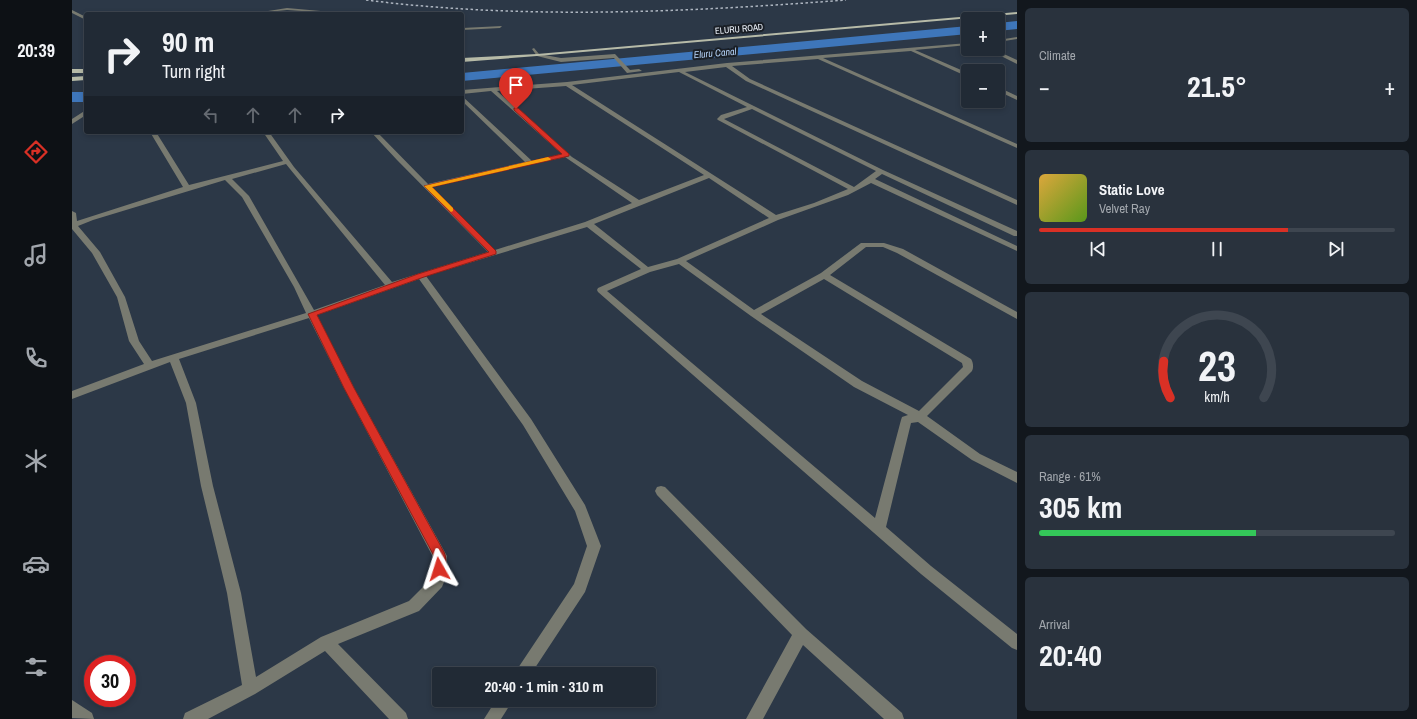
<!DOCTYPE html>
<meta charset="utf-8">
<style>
:root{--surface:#212a35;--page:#29323d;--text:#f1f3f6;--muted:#a2a7ad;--line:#3e4650;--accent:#d93025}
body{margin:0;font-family:"Archivo Narrow",sans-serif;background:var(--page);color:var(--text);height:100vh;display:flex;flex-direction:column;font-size:15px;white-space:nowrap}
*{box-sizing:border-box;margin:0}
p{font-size:13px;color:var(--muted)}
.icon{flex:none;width:22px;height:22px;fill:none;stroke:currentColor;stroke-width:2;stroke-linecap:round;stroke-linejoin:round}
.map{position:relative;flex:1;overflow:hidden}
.details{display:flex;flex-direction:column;gap:8px;padding:8px;background:#12171d;width:400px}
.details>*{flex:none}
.hud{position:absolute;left:12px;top:12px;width:380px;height:122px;border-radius:4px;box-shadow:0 2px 6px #0003,0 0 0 1px var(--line);background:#212a35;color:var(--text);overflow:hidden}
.buttons{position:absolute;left:889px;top:12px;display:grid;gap:8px}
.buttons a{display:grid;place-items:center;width:44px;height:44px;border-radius:4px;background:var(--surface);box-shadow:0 2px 6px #0003,0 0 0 1px var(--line);font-size:20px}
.speed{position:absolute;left:12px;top:655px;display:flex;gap:8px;font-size:20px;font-weight:700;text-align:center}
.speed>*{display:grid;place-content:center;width:52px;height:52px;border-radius:50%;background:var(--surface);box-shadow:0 2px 6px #0003,0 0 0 1px var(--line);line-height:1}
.speed .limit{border:6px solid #d22;background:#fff;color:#111}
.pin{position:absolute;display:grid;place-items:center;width:34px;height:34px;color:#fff;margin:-41px -17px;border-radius:50% 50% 50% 0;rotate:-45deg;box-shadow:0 0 4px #0007}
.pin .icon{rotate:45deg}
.me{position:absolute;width:44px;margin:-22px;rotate:354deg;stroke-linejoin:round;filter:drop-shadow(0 0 3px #0008)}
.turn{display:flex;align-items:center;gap:14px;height:84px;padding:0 12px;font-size:18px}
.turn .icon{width:52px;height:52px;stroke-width:2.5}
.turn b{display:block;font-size:28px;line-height:34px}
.lanes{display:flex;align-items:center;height:38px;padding:0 12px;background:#0003;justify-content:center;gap:20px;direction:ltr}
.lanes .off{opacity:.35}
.big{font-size:30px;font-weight:700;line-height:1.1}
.details .tile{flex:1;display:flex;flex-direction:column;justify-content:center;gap:6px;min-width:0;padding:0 14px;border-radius:6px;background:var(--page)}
.details .dial{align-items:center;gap:0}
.dial svg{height:104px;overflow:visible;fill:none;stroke:var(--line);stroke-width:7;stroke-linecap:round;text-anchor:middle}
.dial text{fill:var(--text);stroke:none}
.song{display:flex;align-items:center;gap:12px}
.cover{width:48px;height:48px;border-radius:6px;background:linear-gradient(135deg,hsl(40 70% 55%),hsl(90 70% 35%))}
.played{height:4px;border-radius:2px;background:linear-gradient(90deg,var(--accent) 70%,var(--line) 70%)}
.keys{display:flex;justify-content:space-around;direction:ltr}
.heat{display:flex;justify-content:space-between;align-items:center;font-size:22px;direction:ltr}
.charge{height:6px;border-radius:3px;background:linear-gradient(90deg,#34c759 61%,var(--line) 0)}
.trip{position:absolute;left:360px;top:667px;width:224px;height:40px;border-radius:4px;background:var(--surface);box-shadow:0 2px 6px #0003,0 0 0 1px var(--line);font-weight:700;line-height:40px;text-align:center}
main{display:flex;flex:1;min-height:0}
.tab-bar{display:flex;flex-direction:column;width:72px;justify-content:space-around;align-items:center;background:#0d1115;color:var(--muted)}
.tab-bar .icon{width:28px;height:28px}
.tab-bar .active{color:var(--accent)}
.tab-bar b{font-size:18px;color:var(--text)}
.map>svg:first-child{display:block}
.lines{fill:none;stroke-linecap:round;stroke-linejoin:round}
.canal{fill:#3e76ba;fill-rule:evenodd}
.minor{fill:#787a70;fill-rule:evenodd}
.major{fill:#b7bba8;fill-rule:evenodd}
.rail{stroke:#adb5c0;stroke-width:1.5;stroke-dasharray:2.5 2.5;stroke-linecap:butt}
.route{fill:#d93025;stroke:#8d1f18}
.slow{fill:#f59e0b}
.labels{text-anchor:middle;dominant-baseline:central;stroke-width:4;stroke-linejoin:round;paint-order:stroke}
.far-street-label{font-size:9px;fill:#eff5fd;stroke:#1a1f26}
.far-water-label{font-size:10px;font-style:italic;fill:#b4d1f6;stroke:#1a1f26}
</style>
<main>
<nav class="tab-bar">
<b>20:39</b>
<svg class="icon active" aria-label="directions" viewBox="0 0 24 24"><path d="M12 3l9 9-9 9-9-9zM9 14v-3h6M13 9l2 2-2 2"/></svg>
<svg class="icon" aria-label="music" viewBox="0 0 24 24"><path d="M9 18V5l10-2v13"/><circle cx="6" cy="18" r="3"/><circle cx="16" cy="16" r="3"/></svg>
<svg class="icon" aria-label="phone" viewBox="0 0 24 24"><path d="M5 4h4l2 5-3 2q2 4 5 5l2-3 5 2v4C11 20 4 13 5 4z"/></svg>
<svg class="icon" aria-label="climate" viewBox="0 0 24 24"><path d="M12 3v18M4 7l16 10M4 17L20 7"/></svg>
<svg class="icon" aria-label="car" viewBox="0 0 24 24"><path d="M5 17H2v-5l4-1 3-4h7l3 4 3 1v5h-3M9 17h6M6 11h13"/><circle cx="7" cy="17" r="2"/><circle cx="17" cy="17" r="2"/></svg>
<svg class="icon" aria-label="filters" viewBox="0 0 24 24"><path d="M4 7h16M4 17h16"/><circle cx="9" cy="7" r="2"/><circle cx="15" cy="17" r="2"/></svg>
</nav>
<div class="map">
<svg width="945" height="719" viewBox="0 0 945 719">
<rect width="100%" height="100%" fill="#2c3847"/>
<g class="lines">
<g class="canal">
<polygon points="945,21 945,29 926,31 926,23"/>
<polygon points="896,26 896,34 390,81 390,73"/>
<rect x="0" y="92" width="14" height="10"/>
</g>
<g class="minor">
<polygon points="215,8 271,13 273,14 215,10 178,14"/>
<polygon points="0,10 14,17 14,20 0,13"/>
<polygon points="430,26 428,28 390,30 390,28"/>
<polygon points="945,37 945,39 926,42 926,40"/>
<path d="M896,43V45L843,50L896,73V77L839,51L751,58L945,144V148L746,59L660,66L678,79L945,200V205L674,81L654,67L613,72L811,170L945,231V236H942L810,174L803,179L945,246V251L799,183L776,195L706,220L614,261L682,310L749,273L789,243H812L831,249L945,312V319L825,253L811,247H794L758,275L899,359C901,362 902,367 900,371L855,416L908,454L945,472V483L900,460L846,422L839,423L814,527L859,566L945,634V650L940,648L849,574L526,292L525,290L526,288L569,269L515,227L354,276L459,419L513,505L529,546L513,592L459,674H442L502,584L515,546L503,511L451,425L347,279L245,315L282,388L375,556L372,582L370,587L347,611L266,644L334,713L336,719H317L253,651L183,694L136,719H111L113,713L170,685L155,593L129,486L114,403L98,362L0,399V391L72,364L57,341L45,297L20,253L0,229V211L4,213L5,221L111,187L78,132H84L117,185L211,161L191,132H197L222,167L320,282L416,252L325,160L299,132H305L356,184L453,162L390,101V96L460,161L490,154L419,91L390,94V90L495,82L655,63ZM607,72L675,107L649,115L645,119L646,120L776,189L742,203L704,215L500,85ZM494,86L632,175L567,200L500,157L425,91ZM680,109L804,171L782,187L652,119ZM493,157L560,203L513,222L423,250L360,187ZM214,164L218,169L313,285L242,310L177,196L160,179ZM637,178L697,218L605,259L576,267L522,224ZM153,180L170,197L222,287L234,313L80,361L67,341L53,297L28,252L6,226L21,220ZM607,264L679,316L782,387L836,415L830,417L829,420L803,518L535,291L578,272ZM752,279L890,363L891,367L847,411L790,381L689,314ZM237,318L272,388L361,557L359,579L337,601L249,637L184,677L169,593L141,486L124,403L107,359Z"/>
<polygon points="462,48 467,54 489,58 543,54 558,70 567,69 570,71 555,73 542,58 489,62 465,56 460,49"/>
<polygon points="915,49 921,49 945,60 945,64"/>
<polygon points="926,87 945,96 945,100 926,91"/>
<polygon points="14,110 14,115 0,124 0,119"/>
<polygon points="589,486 593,487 734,629 830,713 832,719 812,719 731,645 691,719 674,719 720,635 585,495 583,491 585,487"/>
<polygon points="0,700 20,713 22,719 0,718"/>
<polygon points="424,700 441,700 429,719 412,719"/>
</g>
<g class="major">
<polygon points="945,12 945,14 465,56 390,62 390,58 465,54"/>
<rect x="0" y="69" width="14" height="4"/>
<polygon points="14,76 14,80 0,81 0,77"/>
</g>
<path class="rail" d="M294,0C452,20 616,12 774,0"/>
</g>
<path class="route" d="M442,108H446L497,154V156L360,187L424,251V254L352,277L245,315L282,388L372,552C375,558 374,567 371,573L367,575L362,573L361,569L362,556L272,388L236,314L346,274L417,252L352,186L490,154L442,110Z"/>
<polygon class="slow" points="476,157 479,159 478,160 360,187 381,208 381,211 379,212 352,186"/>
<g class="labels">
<g class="far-street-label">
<text transform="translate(667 29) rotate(-5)">ELURU ROAD</text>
</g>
<g class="far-water-label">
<text transform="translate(643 53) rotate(-5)">Eluru Canal</text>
</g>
</g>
</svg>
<div class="buttons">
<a>+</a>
<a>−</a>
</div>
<div class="speed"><div class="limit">30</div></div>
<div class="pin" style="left:444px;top:109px;background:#d93025"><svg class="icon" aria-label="arrive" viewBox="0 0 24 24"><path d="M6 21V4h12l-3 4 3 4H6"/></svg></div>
<svg class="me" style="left:367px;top:569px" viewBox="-20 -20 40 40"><path d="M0-17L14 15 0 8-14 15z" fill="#d93025" stroke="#fff" stroke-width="4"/></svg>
<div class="trip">20:40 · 1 min · 310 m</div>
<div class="hud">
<div class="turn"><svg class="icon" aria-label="right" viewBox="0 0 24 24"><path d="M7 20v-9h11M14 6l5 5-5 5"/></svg><div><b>90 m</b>Turn right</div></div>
<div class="lanes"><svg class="icon off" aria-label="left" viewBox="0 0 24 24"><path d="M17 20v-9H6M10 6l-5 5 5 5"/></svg><svg class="icon off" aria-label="ahead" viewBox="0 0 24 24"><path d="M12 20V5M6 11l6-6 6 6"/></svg><svg class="icon off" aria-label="ahead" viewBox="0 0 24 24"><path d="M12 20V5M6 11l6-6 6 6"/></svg><svg class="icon" aria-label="right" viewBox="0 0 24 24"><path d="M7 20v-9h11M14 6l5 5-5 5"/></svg></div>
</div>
</div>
<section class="details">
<div class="tile"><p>Climate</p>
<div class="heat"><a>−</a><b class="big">21.5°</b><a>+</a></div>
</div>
<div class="tile">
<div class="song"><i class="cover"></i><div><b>Static Love</b><p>Velvet Ray</p></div></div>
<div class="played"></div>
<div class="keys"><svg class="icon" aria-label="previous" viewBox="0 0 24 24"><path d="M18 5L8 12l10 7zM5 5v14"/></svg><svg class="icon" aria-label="pause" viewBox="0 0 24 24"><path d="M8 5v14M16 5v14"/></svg><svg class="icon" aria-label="next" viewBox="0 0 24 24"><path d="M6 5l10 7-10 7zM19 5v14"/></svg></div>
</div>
<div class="tile dial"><svg viewBox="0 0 100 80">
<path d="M14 69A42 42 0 1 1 86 69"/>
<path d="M14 69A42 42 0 0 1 9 41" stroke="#d93025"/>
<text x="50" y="56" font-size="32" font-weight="700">23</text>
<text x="50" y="72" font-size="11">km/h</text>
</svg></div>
<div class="tile"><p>Range · 61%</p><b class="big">305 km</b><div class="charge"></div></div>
<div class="tile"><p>Arrival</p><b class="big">20:40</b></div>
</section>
</main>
